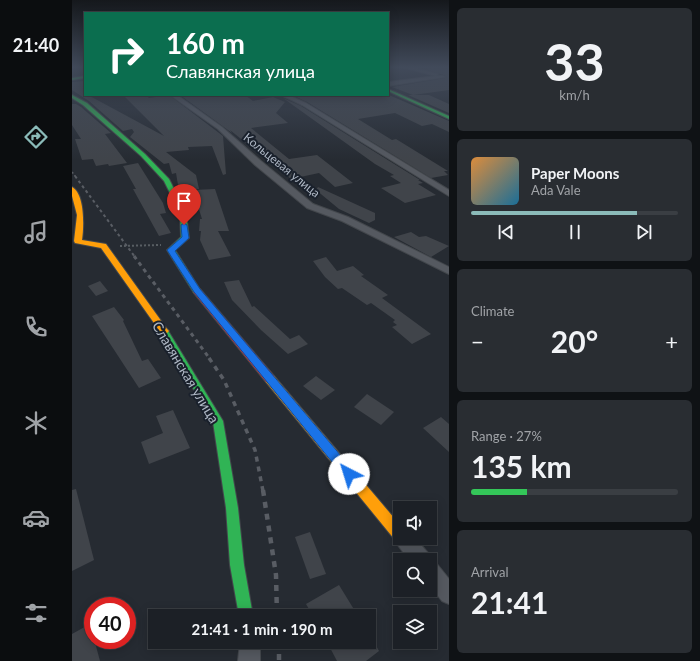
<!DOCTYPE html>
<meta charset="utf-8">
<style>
:root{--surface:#1c2026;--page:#292d32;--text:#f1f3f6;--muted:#a0a3a7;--line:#3a3e43;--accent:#8bbbb9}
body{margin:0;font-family:Lato,sans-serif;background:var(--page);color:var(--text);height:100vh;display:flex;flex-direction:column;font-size:15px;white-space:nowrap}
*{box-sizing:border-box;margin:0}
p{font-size:13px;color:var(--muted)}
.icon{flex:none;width:22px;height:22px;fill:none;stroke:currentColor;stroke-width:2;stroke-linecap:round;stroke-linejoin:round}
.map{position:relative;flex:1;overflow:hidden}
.details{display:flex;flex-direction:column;gap:8px;padding:8px;background:#0f1215;width:251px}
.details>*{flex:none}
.top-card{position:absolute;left:12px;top:12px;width:305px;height:84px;border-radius:0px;box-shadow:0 2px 10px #0003,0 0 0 1px var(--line);background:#0b6e4f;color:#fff;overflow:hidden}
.tools{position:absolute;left:321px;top:501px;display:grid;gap:8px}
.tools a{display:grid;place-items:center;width:44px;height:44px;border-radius:0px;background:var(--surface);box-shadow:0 2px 10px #0003,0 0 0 1px var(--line);font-size:20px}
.speed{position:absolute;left:12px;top:597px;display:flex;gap:8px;font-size:20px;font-weight:700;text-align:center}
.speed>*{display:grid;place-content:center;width:52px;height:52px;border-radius:50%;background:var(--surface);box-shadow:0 2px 10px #0003,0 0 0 1px var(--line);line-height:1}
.speed .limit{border:6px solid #d22;background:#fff;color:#111}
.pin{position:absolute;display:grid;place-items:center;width:34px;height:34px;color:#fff;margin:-41px -17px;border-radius:50% 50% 50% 0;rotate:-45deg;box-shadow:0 0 4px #0007}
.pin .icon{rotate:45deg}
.me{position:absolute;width:44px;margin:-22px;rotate:320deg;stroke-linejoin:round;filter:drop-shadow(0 0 3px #0008)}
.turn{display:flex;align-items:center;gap:14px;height:84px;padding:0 16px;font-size:18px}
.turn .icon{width:52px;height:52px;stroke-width:2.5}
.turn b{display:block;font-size:28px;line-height:34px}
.big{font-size:30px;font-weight:700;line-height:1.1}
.details .card{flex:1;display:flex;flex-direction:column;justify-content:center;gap:6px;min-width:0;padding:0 14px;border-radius:6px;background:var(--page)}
.details .dial{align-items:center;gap:0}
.dial b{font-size:52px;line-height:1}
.song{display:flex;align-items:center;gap:12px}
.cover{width:48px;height:48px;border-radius:6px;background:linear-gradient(135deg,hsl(30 70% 55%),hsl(200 70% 35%))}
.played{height:4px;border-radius:2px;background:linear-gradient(90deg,var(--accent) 80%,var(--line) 80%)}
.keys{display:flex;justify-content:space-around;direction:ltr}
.heat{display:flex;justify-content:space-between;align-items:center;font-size:22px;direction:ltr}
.charge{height:6px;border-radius:3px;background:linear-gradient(90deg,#34c759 27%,var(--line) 0)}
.trip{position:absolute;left:76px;top:609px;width:228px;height:40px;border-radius:0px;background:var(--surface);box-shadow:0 2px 10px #0003,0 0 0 1px var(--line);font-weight:700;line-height:40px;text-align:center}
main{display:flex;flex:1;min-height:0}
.dock{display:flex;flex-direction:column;width:72px;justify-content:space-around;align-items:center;background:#0b0d0f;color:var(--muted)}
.dock .icon{width:28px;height:28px}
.dock .on{color:var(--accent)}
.dock b{font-size:18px;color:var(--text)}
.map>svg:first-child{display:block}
.building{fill:#40444a}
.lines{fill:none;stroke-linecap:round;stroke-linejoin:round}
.street-casing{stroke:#43474c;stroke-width:2}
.fast-casing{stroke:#43474c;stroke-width:2}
.slow-casing{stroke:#43474c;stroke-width:2}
.jam-casing{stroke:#43474c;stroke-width:2}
.path{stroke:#585e63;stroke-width:2;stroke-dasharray:2 2;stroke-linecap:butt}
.street{fill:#555960;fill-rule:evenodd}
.fast{fill:#30b455;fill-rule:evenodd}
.slow{fill:#ff9f0a;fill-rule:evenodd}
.jam{fill:#e5322d;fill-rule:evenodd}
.rail-far4{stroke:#595d64;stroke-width:1.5;stroke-dasharray:2 2;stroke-linecap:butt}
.rail-far3{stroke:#595d64;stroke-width:2;stroke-dasharray:3 3;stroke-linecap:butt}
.rail-far2{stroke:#595d64;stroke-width:3;stroke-dasharray:4 4;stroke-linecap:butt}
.rail-far1{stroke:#595d64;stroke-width:3.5;stroke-dasharray:5 5;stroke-linecap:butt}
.rail{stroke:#595d64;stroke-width:4.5;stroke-dasharray:6 6;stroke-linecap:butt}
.route{fill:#1a73e8;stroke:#114b97}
.labels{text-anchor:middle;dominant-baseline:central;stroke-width:4;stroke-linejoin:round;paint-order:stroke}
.far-street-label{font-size:12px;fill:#aeb7c4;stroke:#1a212c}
.street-label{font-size:14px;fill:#aeb7c4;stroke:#1a212c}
</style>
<main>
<nav class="dock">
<b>21:40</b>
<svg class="icon on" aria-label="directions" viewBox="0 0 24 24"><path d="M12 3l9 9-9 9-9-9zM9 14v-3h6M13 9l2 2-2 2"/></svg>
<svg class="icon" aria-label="music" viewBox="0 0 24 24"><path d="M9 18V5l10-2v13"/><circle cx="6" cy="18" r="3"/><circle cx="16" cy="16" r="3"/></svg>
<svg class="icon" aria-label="phone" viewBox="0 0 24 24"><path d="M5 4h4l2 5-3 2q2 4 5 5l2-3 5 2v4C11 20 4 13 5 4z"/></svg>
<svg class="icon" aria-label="climate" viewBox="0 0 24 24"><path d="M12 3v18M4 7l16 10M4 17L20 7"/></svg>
<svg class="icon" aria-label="car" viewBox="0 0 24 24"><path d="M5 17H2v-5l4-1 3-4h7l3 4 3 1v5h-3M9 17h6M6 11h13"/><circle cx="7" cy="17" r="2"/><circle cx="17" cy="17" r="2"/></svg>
<svg class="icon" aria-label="filters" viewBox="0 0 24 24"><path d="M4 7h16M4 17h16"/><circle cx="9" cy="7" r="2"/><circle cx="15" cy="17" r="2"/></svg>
</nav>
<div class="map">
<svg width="377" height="661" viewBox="0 0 377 661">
<rect width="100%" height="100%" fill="#262b32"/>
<g class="building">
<polygon points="377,67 377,90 341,95 320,87 373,78 374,77 372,75 353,69 356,68"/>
<polygon points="13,81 13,95 16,95 92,136 53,97 74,95 77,98 97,95 151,136 154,174 151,175 140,146 116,147 117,150 94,152 124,175 127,189 107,191 104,173 100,174 97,163 92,164 58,137 62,132 60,129 51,131 17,101 0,90 0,82"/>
<polygon points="108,95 173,95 181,101 201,97 213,102 204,113 216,123 179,128 217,159 245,155 281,183 263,187 247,173 219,179 158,130 160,133"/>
<polygon points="225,95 317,95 377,121 377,132 360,124 350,126 323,113 286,119 320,140 324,139 376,171 372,171 376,175 359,178 235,102 222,96"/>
<polygon points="336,95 357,95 377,104 377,113"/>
<polygon points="211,98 229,106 348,180 346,180 351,183 346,184 364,195 333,203 309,188 329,183 318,176 322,175 303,164"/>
<polygon points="0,104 4,104 9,107 39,133 33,134 55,163 37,166 36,164 24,166 21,159 10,160 3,139 9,139 0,125"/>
<polygon points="66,163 91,203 94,213 88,214 99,233 87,236 61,189 64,189 51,166"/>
<polygon points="246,187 303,213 303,220 297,223 267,209 244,190"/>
<polygon points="143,189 157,231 146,231 159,256 137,260 128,240 129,231 127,231 128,219 130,219 121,190"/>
<polygon points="339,232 347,237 354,236 377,246 359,257 322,237"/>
<polygon points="254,257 265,271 281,266 292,275 289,276 316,295 310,298 359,334 340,344 320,327 325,325 321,322 323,320 299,303 295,305 270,288 266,289 253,277 241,261"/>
<polygon points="167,280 180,307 182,306 218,339 227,335 236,344 216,354 189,330 160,300 152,282"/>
<polygon points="28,281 36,291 24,296 16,286"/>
<polygon points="42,307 52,320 51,321 70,361 76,359 89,378 67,388 20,316"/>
<polygon points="244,376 263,390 249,400 231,386"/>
<polygon points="295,394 322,412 309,425 282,407"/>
<polygon points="101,410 118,448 77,464 69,442 91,433 84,416"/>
<polygon points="369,417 377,424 377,452 351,428"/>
<polygon points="4,489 22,560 0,571 0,490"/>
<polygon points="238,532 254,574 238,579 223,537"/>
<polygon points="267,585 286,616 241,616 234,604"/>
<polygon points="18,624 28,661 0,661 0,634"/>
<polygon points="255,642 302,642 307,651 294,661 265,661"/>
</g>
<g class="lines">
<defs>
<g id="street">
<polygon points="330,67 339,67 366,74 364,76 371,76 373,77 316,86 316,82 364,76"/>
<polygon points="98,95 105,95 150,127 189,161 241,204 276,217 377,267 377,274 270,221 235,208 183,165 146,129"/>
<polygon points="209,95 216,95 234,103 377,190 377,196 230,105"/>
<polygon points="328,530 328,538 343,538 356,553 358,560 358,561 337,560 325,544 322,538 325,532"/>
<polygon points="358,562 365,564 377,579 377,604 370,601 358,586"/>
<polygon points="168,642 188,642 188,661 166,661"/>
</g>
<g id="fast">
<polygon points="13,76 13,78 0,80 0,78"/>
<polygon points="316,89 377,116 377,119 316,91"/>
<polygon points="0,95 15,103 73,154 97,179 114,213 117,238 103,250 129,291 128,293 122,293 95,250 109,237 108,213 92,181 69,156 11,105 0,98"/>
<polygon points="92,328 95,329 151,421 166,508 172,565 181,616 167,616 158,565 154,508 141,422 87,331"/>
</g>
<g id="slow">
<path d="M0,187C13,194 12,227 10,240L34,244L95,329L97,331L95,333H89L29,248L3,243L2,241L5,215L0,196Z"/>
<polygon points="198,375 202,376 328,525 328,538 333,538 333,540 328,542 323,540 194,382 193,379 194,376"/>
</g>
<polygon id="jam" points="122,289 128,289 202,376 203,379 202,382 194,382 122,293 121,291"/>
</defs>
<use href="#street" class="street-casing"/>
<use href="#fast" class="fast-casing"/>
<use href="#slow" class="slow-casing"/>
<use href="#jam" class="jam-casing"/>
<polyline class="path" points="48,246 89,245"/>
<use href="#street" class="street"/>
<use href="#fast" class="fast"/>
<use href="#slow" class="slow"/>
<use href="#jam" class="jam"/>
<polyline class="rail-far4" points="0,172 4,177"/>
<polyline class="rail-far3" points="3,176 63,257"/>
<polyline class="rail-far2" points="62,256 138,359"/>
<polyline class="rail-far1" points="137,358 152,380 183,450 191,491"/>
<g class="rail">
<polyline points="191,490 204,575 205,616"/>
<polyline points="207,642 207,661"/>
</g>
</g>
<linearGradient id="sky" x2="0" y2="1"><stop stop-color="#15181c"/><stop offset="0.42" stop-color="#414a5a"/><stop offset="1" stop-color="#414a5a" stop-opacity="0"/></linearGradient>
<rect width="377" height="160" fill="url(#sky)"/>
<polygon class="route" points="112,223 115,225 117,238 103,251 128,289 281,470 283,474 281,478 277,479 273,478 122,292 95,250 110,237 109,225"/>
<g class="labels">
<g class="far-street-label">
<text transform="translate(210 165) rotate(39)">Кольцевая улица</text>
</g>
<g class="street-label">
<text transform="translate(114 372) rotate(59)">Славянская улица</text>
</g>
</g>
</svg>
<div class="tools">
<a><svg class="icon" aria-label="sound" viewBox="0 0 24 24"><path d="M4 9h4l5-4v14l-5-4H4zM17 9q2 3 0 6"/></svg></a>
<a><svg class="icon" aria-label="search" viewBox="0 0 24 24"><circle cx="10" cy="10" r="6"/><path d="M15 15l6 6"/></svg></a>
<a><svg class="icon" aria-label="layers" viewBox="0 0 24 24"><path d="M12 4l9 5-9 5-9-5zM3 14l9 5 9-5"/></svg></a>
</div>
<div class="speed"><div class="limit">40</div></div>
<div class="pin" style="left:112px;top:225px;background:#d93025"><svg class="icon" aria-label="arrive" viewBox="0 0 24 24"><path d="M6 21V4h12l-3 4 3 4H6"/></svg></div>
<svg class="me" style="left:277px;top:474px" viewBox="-20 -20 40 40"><circle r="19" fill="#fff"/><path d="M0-13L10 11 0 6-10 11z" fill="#1a73e8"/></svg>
<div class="trip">21:41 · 1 min · 190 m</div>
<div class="top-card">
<div class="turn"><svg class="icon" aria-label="right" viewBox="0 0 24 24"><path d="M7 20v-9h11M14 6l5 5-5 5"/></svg><div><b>160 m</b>Славянская улица</div></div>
</div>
</div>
<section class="details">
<div class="card dial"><b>33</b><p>km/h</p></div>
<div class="card">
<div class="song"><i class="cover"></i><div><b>Paper Moons</b><p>Ada Vale</p></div></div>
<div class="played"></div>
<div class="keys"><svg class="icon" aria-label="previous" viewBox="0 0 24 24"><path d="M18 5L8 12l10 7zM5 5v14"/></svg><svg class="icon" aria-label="pause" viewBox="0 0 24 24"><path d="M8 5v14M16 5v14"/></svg><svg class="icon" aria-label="next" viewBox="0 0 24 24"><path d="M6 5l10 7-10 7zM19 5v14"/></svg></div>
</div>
<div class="card"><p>Climate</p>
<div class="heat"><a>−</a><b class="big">20°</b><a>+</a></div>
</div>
<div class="card"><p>Range · 27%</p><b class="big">135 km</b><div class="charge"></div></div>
<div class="card"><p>Arrival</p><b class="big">21:41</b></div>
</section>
</main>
